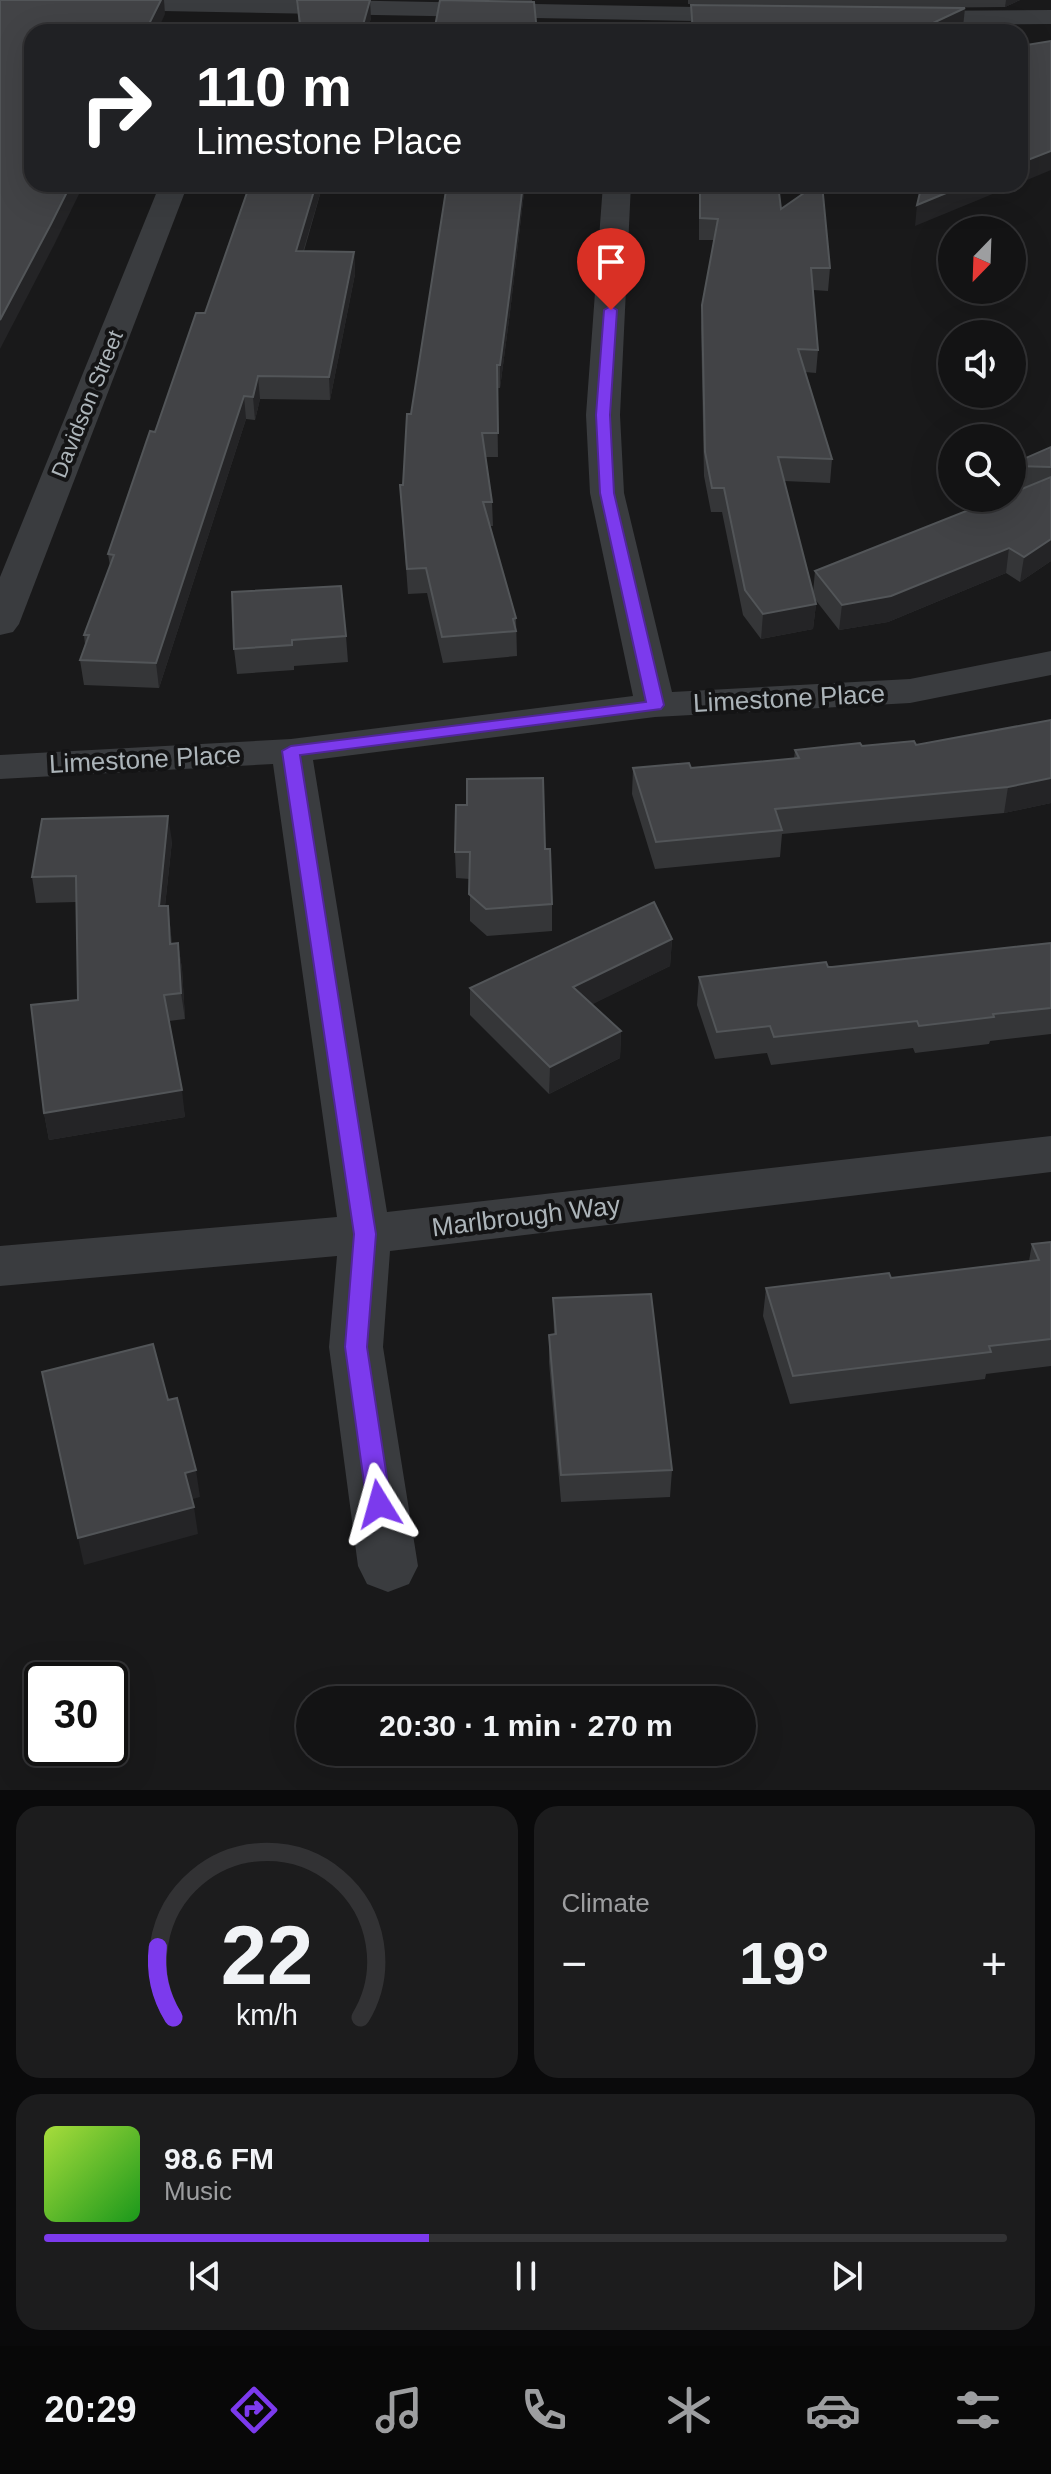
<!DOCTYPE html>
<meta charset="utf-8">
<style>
:root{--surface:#131314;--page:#1c1c1d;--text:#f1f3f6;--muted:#9d9ea0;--line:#323234;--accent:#7c3aed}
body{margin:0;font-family:Arial,sans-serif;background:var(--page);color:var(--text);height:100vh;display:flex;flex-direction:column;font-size:30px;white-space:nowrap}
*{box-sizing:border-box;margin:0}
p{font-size:26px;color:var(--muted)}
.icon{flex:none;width:44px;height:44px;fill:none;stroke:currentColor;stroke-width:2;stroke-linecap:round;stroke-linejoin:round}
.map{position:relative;height:1790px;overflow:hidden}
.drawer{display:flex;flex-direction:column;gap:16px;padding:16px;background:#0a0a0b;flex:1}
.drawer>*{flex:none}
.hud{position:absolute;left:24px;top:24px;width:1004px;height:168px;border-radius:24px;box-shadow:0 8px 32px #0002,0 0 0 2px var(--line);background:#202124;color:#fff;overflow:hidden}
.needle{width:52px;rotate:203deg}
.tools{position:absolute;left:938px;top:216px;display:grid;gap:16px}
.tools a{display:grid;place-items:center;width:88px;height:88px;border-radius:50%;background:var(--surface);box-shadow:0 8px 32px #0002,0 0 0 2px var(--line);font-size:40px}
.speed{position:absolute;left:24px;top:1662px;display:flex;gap:16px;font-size:40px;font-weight:700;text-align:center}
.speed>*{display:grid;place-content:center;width:104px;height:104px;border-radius:50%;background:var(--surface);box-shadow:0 8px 32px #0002,0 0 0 2px var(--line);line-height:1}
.speed .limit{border:4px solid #111;border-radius:12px;background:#fff;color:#111}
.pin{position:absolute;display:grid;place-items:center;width:68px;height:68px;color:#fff;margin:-82px -34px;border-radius:50% 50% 50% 0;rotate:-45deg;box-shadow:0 0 8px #0007}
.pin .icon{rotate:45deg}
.me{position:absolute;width:88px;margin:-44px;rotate:352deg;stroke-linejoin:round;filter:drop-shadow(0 0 6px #0008)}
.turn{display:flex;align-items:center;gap:28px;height:168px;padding:0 40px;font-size:36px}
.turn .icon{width:104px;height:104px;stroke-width:2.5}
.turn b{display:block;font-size:56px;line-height:68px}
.big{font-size:60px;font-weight:700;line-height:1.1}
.drawer .widget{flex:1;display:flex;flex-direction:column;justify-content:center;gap:12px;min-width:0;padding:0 28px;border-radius:24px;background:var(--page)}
.drawer .dial{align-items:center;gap:0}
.dial svg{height:208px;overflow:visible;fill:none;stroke:var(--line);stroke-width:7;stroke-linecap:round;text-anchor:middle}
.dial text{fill:var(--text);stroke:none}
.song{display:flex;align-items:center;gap:24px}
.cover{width:96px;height:96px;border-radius:12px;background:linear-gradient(135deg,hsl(80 70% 55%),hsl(120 70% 35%))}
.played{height:8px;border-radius:4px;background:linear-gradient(90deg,var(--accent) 40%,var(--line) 40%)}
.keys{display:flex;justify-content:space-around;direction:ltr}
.heat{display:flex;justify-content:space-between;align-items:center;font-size:44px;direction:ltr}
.drawer .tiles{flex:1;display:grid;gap:16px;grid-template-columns:1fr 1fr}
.widget:last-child{grid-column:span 2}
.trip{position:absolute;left:296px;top:1686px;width:460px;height:80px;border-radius:40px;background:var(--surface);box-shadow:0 8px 32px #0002,0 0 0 2px var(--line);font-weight:700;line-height:80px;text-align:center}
.tab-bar{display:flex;height:128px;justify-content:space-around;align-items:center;background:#080808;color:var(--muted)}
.tab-bar .icon{width:56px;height:56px}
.tab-bar .selected{color:var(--accent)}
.tab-bar b{font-size:36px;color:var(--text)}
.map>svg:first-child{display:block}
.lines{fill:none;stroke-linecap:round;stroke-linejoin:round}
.minor{fill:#3a3c3f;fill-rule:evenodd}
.wall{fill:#353638}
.shaded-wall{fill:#242426}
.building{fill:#424346;stroke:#525558;stroke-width:2}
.route{fill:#7c3aed;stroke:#51269a;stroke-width:2}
.labels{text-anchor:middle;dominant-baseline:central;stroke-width:8;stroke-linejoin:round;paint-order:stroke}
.far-street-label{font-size:22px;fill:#acb4b9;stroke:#141415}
.street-label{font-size:26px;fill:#acb4b9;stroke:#141415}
</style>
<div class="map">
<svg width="1051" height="1790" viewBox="0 0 1051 1790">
<rect width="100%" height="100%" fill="#19191a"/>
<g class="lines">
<g class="minor">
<polygon points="0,0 329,0 749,8 757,10 761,15 757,20 749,22 0,8"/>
<polygon points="1051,10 1051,24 906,25 897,23 894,18 897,13 906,11"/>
<polygon points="160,184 188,184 19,624 13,632 0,635 0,577"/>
<polygon points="603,184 631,184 620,415 624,493 672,692 910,679 1051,651 1051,675 910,703 655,717 313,760 387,1212 1051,1136 1051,1172 390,1251 383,1347 418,1566 409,1584 388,1592 367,1584 358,1566 329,1347 337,1256 0,1286 0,1246 337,1217 273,764 0,779 0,755 291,739 633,696 590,493 586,415"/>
</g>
</g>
<g class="wall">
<polygon points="296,0 371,18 367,32 300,32"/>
<polygon points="462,0 532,0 532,1"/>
<polygon points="688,0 1020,0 1005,7 910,8 963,27 953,32 691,32 691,5 787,6 688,4"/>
<polygon points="250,184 323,184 304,251 354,252 355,274 330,400 260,399 255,420 246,419 159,688 84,685 80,660 85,645 84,635 110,566 108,554 155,432 205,313"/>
<polygon points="447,184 525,184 510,312 500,388 497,388 498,457 486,457 492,502 493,526 490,526 516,618 517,656 443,663 427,593 408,594 400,485 403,485 411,414"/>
<polygon points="699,184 778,184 781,209 830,268 828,291 813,290 818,350 816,373 805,372 832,459 830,483 784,481 813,593 815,571 1018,490 1012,490 1012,464 1051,447 1051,561 1020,582 1006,573 888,622 839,630 814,598 816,604 813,629 761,639 743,615 722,512 711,512 704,476 701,328 702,305 714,240 699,240"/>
<polygon points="232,592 346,636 348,662 294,666 294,670 237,674 234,649"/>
<polygon points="1051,720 1051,803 1004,813 782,834 780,857 655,869 632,794 633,768 691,768 794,759 795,750 862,746 916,745"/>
<polygon points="172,841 165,906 168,906 172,944 178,943 182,969 185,1019 169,1021 185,1117 49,1140 44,1113 78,1000 77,902 36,903 32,877"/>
<polygon points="545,849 552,904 552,931 487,936 470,921 470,879 456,878 455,852"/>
<polygon points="672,939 670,966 592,1004 621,1031 620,1058 549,1094 470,1015 470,988"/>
<polygon points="1051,943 1051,1034 990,1041 989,1044 915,1053 913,1048 771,1065 767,1053 715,1059 697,1005 699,977 832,967"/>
<polygon points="1051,1242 1051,1366 986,1374 985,1379 790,1404 763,1316 766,1288 891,1278 1029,1261 1032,1244"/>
<polygon points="553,1298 672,1470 670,1497 561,1502 549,1362 549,1335 554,1334"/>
</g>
<g class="shaded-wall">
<polygon points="161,0 164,0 165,14 157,32 145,32"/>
<polygon points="370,0 371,18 367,32 361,32"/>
<polygon points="1006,0 1020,0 1005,7"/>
<polygon points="965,8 963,27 953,32 914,32"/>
<polygon points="1051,151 1051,170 1020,183 1020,163"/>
<polygon points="71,184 84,184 54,245 0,349 0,320"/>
<polygon points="316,184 323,184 297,272 296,251"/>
<polygon points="523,184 525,184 510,312 500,388 500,365"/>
<polygon points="968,184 1017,184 915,226 917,205"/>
<polygon points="354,252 355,274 330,400 329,377"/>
<polygon points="258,376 260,399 255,420 253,397"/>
<polygon points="244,396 246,419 159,688 156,663"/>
<polygon points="1051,539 1051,561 1020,582 1024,557"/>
<polygon points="1009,548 1006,573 888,622 839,630 842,605"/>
<polygon points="816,604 813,629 761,639 763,614"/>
<polygon points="1051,778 1051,803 1004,813 1008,787"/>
<polygon points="168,816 172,841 162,933 159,906"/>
<polygon points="168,906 171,932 173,971 170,944"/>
<polygon points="672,939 670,966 573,1014 573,987"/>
<polygon points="178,943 182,969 185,1019 181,993"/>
<polygon points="621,1031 620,1058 549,1094 550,1067"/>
<polygon points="182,1090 185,1117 49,1140 44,1113"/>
<polygon points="196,1470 200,1497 189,1500 185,1473"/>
<polygon points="194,1507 198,1534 84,1565 78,1538"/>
</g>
<g class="building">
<polygon points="0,0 161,0 145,32 32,32 32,184 71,184 51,224 0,320"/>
<polygon points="297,0 370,0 361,32 301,32"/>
<polygon points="440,0 534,2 537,32 434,32"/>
<polygon points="691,5 965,8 914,32 693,32"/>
<polygon points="1051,41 1051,151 1020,163 1020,46"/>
<polygon points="250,184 316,184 296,251 354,252 329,377 258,376 253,397 244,396 156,663 80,660 89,635 84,635 114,555 108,554 150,431 155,432 196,313 205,313"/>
<polygon points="447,184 523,184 510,290 500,365 497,365 498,433 482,433 492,502 483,502 516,618 513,619 516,631 442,637 426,568 407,569 400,485 403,485 407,414 411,414"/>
<polygon points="700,184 778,184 781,209 817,184 822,184 830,268 811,268 818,350 798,349 832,459 778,457 816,604 763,614 745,590 724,488 712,488 705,452 702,305 718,219 700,218"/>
<polygon points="922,184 968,184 917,205"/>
<polygon points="1051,447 1051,467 1012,466 1012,464"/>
<polygon points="1051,477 1051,539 1024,557 1009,548 891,596 842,605 815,571 999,498 1012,498 1012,493"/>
<polygon points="341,586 346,636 292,640 292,645 234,649 232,592"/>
<polygon points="1051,720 1051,778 1008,787 775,809 782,830 656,842 633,768 689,763 691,768 799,758 795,750 860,743 862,746 914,741 916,745"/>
<polygon points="543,778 545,849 550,849 552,904 486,909 469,894 470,852 455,852 456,805 467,805 467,779"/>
<polygon points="168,816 159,906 168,906 170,944 178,943 181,993 164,995 182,1090 44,1113 31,1005 78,1000 76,876 32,877 42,819"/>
<polygon points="654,902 672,939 573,987 621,1031 550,1067 470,988"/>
<polygon points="1051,943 1051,1008 993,1014 994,1017 919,1026 917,1021 774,1037 770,1026 717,1032 699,977 826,962 828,967 832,967"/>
<polygon points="1051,1242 1051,1339 989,1346 991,1352 793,1376 766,1288 889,1273 891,1278 1039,1260 1032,1244"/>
<polygon points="651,1294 672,1470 561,1475 549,1335 556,1334 553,1298"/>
<polygon points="153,1344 168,1400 177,1398 196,1470 185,1473 194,1507 78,1538 42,1372"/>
</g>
<polygon class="route" points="611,306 617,310 610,415 614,493 664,705 661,709 300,755 376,1234 367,1347 391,1504 387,1511 379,1514 370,1511 367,1504 345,1347 354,1234 282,751 291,746 646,702 600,493 596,415 604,310"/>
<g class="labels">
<g class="far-street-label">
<text transform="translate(87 404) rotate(-68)">Davidson Street</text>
</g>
<g class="street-label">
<text transform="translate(789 698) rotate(-3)">Limestone Place</text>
<text transform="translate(145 759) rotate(-3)">Limestone Place</text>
<text transform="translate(526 1216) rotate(-7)">Marlbrough Way</text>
</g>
</g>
</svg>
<div class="tools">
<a><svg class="needle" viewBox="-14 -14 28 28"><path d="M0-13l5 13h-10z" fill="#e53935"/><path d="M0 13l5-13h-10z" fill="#9d9ea0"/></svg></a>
<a><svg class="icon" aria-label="sound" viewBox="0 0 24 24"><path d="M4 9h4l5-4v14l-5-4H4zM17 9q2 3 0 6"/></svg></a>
<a><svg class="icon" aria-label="search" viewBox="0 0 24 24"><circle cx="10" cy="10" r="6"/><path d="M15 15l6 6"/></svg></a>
</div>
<div class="speed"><div class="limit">30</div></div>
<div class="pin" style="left:611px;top:310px;background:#d93025"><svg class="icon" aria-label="arrive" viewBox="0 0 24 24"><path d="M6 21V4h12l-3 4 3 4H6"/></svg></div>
<svg class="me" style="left:379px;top:1504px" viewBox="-20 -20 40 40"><path d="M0-17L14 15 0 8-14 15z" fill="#7c3aed" stroke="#fff" stroke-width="4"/></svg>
<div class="trip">20:30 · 1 min · 270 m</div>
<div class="hud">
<div class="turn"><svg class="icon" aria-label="right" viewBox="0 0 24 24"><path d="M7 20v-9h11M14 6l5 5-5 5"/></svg><div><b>110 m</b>Limestone Place</div></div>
</div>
</div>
<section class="drawer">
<div class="tiles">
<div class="widget dial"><svg viewBox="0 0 100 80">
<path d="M14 69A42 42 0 1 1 86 69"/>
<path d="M14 69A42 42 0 0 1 8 42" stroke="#7c3aed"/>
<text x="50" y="56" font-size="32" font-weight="700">22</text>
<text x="50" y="72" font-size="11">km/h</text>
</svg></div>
<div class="widget"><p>Climate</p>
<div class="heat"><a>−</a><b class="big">19°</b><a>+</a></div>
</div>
<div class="widget">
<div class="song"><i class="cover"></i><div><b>98.6 FM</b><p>Music</p></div></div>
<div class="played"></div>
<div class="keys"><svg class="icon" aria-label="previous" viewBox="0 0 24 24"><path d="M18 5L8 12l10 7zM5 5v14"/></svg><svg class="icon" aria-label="pause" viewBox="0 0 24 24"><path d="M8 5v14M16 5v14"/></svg><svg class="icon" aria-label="next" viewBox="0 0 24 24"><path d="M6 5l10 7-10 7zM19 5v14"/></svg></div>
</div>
</div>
</section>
<nav class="tab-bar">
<b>20:29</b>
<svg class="icon selected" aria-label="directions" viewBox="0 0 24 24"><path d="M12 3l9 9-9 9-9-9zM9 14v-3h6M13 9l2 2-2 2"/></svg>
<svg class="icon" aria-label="music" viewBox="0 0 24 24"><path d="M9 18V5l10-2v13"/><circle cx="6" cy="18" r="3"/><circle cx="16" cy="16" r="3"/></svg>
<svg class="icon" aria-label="phone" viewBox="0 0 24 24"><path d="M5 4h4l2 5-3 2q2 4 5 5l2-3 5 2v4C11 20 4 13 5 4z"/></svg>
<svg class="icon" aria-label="climate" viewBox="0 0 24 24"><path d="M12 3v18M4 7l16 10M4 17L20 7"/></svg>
<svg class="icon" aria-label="car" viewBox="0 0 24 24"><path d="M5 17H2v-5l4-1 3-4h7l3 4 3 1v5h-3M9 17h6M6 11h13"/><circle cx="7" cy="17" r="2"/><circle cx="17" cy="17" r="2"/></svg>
<svg class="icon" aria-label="filters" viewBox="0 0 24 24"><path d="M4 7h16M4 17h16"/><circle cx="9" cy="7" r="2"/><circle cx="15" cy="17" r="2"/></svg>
</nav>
